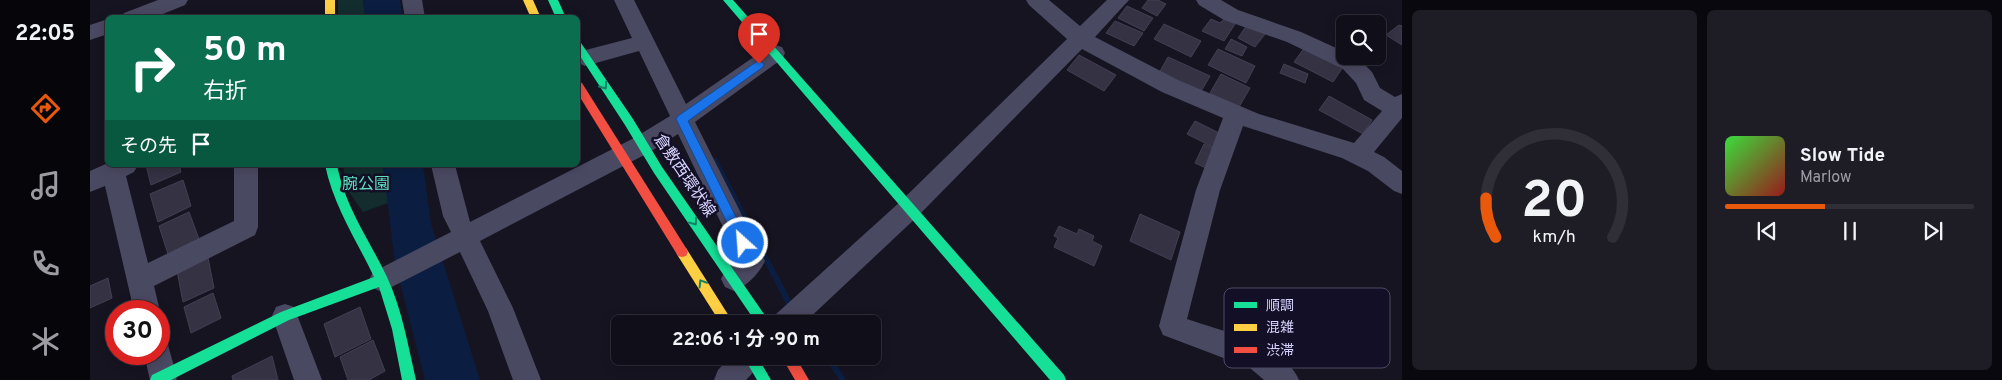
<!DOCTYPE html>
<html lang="ja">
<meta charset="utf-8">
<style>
:root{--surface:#100f19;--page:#1e1d26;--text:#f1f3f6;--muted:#9c9ca2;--line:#302f38;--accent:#ea580c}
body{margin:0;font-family:Overpass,"Noto Sans JP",sans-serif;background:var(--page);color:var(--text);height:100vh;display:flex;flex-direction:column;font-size:19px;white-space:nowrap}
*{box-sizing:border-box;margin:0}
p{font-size:16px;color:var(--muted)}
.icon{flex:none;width:28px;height:28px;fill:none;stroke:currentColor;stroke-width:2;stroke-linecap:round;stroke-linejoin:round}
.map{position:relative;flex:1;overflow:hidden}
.sheet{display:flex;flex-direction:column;gap:10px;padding:10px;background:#09080e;width:600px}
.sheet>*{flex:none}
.guide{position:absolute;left:15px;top:15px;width:475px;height:152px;border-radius:8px;box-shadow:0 2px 12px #0003,0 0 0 1px var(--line);background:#0b6e4f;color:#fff;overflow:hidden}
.buttons{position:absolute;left:1246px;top:15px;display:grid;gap:10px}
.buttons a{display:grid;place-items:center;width:50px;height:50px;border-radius:8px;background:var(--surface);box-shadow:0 2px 12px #0003,0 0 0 1px var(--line);font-size:25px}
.speed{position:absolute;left:15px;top:300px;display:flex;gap:10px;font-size:25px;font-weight:700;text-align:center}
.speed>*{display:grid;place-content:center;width:65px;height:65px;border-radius:50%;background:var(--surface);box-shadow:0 2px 12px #0003,0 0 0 1px var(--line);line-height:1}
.speed .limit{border:8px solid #d22;background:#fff;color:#111}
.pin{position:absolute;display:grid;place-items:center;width:42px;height:42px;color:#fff;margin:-51px -21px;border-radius:50% 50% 50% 0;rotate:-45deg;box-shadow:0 0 5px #0007}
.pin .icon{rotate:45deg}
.me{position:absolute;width:55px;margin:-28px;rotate:334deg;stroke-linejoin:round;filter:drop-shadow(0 0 4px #0008)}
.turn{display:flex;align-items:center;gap:18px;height:105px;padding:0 15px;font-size:22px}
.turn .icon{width:65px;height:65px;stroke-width:2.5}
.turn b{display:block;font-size:35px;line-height:42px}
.then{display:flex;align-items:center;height:48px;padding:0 15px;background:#0003;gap:10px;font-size:19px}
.sheet .card{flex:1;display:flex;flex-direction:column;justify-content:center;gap:8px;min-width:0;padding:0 18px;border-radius:8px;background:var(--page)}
.sheet .dial{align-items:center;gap:0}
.dial svg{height:130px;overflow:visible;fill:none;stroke:var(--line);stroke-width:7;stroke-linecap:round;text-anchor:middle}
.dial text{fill:var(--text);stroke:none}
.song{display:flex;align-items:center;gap:15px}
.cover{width:60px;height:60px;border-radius:8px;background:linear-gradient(135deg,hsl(120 70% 55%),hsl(0 70% 35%))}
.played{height:5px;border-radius:2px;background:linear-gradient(90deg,var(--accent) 40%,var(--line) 40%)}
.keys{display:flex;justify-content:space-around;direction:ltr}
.sheet .tiles{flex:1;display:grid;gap:10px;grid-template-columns:repeat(2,1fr)}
.trip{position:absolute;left:521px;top:315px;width:270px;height:50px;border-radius:8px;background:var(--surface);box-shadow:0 2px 12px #0003,0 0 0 1px var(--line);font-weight:700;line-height:50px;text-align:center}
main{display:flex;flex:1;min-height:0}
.dock{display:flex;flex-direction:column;width:90px;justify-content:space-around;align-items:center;background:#06060a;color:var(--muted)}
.dock .icon{width:35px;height:35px}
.dock .selected{color:var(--accent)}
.dock b{font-size:22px;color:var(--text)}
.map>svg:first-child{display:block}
.green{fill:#132c2d}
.water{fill:#0b1e41}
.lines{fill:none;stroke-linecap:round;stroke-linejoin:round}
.stream{stroke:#0b1e41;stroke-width:6}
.building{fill:#343243;stroke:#433f54}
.street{fill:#4a4962;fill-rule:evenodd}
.fast{fill:#16e098;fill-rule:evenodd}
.slow{fill:#ffcf43;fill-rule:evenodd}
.jam{fill:#f24e42;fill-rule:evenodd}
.oneway{stroke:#158265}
.route{fill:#1a73e8;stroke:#114b97}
.labels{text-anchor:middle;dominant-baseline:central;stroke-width:5;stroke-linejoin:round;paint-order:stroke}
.street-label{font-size:16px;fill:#d9d4ff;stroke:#130f26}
.park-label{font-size:16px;fill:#5fe0c0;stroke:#130f26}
.key{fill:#130f26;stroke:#4e4a67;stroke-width:1}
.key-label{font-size:14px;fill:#d9d4ff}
</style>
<main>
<nav class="dock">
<b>22:05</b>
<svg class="icon selected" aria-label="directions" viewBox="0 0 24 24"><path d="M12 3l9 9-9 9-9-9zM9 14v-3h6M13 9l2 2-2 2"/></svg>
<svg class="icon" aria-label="music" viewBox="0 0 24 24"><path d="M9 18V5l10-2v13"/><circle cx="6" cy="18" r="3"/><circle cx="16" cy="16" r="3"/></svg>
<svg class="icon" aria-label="phone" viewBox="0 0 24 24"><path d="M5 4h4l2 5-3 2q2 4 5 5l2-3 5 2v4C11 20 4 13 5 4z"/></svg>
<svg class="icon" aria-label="climate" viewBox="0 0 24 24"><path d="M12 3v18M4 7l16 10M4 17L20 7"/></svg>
</nav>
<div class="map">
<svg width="1312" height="380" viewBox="0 0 1312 380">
<rect width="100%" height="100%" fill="#161421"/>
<g class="green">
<polygon points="248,0 273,0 275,17 248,18"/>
<polygon points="253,165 293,165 298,203 273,212 257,189"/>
</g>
<g class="water">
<polygon points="273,0 310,0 312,17 275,17"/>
<polygon points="293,165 333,165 341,224 390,380 335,380 305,263"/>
</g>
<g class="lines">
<g class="stream">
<polyline points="625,161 702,309"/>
<polyline points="737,356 753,380"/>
</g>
</g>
<g class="building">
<polygon points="1058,0 1068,0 1076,4 1067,16 1052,8"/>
<polygon points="1037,6 1063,18 1054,31 1028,18"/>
<polygon points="1121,19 1130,23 1134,19 1145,24 1134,41 1112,31"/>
<polygon points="1025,21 1053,33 1044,46 1016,33"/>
<polygon points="1074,24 1111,41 1101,57 1064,39"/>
<polygon points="1157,25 1175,34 1165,47 1148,38"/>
<polygon points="1309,25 1312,26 1312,45 1296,35"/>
<polygon points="1141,39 1157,47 1152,56 1135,49"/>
<polygon points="1215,47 1253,67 1243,82 1204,62"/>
<polygon points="1128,49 1165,66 1156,83 1118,65"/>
<polygon points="989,55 1026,75 1014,91 977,70"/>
<polygon points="1078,57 1120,76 1110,93 1069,73"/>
<polygon points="1194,64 1218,74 1215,83 1190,73"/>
<polygon points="1131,74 1160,88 1149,107 1120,93"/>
<polygon points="1239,96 1282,120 1273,134 1229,110"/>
<polygon points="1105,121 1131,134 1123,147 1097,134"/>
<polygon points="1114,144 1129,151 1120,170 1105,163"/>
<polygon points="56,165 89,165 91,172 61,185"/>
<polygon points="93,180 101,206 68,222 60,194"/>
<polygon points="99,212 109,239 78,254 69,226"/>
<polygon points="1050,214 1090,232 1081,260 1040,241"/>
<polygon points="969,226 987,234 989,229 1004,236 1002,241 1012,246 1004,266 964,247 968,238 964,236"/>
<polygon points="118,258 124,288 93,302 87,271"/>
<polygon points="18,278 22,298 0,308 0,286"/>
<polygon points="123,293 131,318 101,333 94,307"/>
<polygon points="270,307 281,339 245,357 234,324"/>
<polygon points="283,340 295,371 279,380 258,380 250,357"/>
<polygon points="182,356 188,380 143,380 142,376"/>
</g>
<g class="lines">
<g class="street">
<polygon points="68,0 98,0 95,5 63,18 31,18 34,13"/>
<polygon points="312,0 332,0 335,18 315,18"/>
<path d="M524,0H544L596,104L678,47L685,45L692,47L695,53L692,59L605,122L675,261C669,274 657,286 644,291L635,287L631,279L635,271L648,258L588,134L560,152L390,241L423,308L451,380H423L398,311L370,252L292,292L283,288L279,280L283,272L361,232L353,216L341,165H365L380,222L544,138L580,116L549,51L495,66L488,63V52L542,38Z"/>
<path d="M936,0H959L990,26L1017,0H1039L1005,37L1088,80L1169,114L1264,143L1292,111L1274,100L1266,83L1253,69L1197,42L1134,20L1109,5L1106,0H1131L1148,10L1211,32L1255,52V56L1267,57L1282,72L1290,88L1305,97L1312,94V118L1284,152L1294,157L1312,171V194L1304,191L1278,171L1252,158L1153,126L1130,190L1097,319C1131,331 1194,344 1209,380H1174L1160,368L1073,335L1069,326L1106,190L1133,118L1072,92L992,49L829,215L713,324H681L685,315L811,201L977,39L939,5Z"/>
<polygon points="18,19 18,34 0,40 0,25"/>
<polygon points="18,163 18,165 48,165 44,172 36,176 58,263 144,221 144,165 168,165 168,227 165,235 64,286 70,311 69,314 69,311 44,311 15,186 0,192 0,171"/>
<polygon points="195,304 204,307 232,380 204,380 182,316 186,307"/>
<polygon points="69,341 78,345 87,377 86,380 60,380 54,354 69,354"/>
<polygon points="641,356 673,356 670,365 656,380 624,380 628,370"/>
</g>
<g class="fast">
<polygon points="458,0 468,0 476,18 466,18"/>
<polygon points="633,0 643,0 974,375 976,380 960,380"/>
<polygon points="488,42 491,43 543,119 572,167 681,324 667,324 564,173 535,125 488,53"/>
<path d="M235,165H247C256,209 278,237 297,277C312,309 318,345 326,380H312L302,329L289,287L199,320L81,380H60L62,375L191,312L284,277C266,239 244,207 235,165Z"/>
<polygon points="653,356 667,356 681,380 667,380"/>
</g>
<g class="slow">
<rect x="235" y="0" width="10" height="18"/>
<polygon points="433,0 443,0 451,18 441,18"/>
<polygon points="592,247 596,248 644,324 631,324 588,256 586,252 588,248"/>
</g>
<g class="jam">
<polygon points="488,82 492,83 596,248 598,252 596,256 592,257 588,256 488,94"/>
<polygon points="691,356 705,356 719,380 705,380"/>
</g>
</g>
<defs><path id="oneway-chevron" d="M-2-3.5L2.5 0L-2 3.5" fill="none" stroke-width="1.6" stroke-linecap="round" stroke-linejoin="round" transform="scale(1.25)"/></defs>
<g class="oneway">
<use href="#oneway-chevron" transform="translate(514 86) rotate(55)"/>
<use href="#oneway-chevron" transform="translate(604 222) rotate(55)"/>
<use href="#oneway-chevron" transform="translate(612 283) rotate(-122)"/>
</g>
<polygon class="route" points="669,60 674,64 673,67 598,121 659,243 657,247 653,249 649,247 586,119 588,116"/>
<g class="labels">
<g class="street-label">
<text transform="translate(594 176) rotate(56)">倉敷西環状線</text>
</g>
<g class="park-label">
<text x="276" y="185">腕公園</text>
</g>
</g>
<rect x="1134" y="288" width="166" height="80" rx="8" class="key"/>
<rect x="1144" y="302" width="23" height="6" fill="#16e098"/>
<rect x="1144" y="324" width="23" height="7" fill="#ffcf43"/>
<rect x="1144" y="347" width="23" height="6" fill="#f24e42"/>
<g class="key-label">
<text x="1176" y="310">順調</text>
<text x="1176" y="332">混雑</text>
<text x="1176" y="355">渋滞</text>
</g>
</svg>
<div class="buttons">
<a><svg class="icon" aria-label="search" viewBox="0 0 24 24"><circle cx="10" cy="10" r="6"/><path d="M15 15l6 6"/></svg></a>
</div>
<div class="speed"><div class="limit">30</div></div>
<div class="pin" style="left:669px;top:64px;background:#d93025"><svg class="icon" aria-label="arrive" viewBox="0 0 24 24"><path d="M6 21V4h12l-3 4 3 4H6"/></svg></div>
<svg class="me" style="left:653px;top:243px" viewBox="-20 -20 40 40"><circle r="17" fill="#1a73e8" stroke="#fff" stroke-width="3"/><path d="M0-11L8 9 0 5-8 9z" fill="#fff"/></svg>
<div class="trip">22:06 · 1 分 · 90 m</div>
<div class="guide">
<div class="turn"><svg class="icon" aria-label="right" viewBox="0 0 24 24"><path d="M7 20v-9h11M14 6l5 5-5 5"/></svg><div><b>50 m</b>右折</div></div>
<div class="then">その先<svg class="icon" aria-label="arrive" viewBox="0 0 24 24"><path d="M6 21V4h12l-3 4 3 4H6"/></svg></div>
</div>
</div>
<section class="sheet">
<div class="tiles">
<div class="card dial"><svg viewBox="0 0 100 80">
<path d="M14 69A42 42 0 1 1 86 69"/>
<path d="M14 69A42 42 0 0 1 8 45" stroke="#ea580c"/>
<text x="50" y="56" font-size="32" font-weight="700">20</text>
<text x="50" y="72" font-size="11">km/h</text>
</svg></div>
<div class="card">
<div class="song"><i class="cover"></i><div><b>Slow Tide</b><p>Marlow</p></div></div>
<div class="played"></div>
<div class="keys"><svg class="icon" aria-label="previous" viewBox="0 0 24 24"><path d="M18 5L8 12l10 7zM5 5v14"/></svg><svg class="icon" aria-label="pause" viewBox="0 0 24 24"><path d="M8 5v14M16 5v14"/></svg><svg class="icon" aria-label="next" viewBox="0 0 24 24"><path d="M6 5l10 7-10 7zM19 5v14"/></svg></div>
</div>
</div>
</section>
</main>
